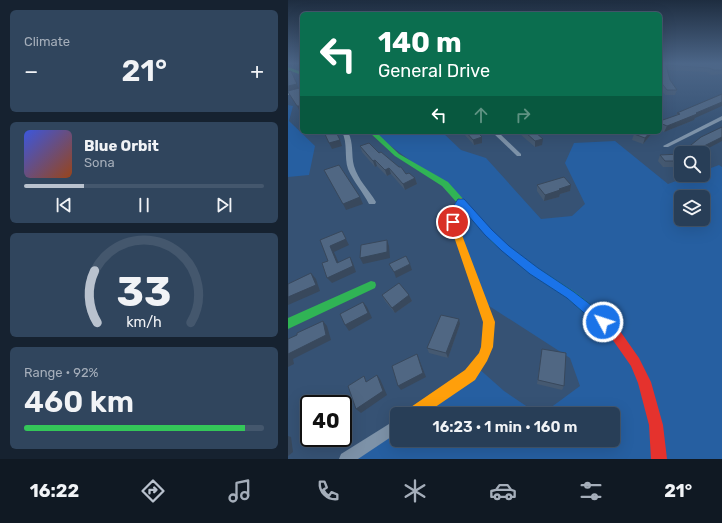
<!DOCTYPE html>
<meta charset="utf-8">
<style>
:root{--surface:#283e57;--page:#30455d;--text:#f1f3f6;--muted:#a5aeba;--line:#44576d;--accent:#b9c2ce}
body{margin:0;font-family:Rubik,sans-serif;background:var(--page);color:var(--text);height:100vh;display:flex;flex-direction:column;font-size:15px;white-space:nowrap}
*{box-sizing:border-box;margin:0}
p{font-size:13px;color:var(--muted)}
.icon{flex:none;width:22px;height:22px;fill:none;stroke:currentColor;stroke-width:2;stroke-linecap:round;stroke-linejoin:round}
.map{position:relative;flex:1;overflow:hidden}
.panel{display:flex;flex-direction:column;gap:10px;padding:10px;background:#162230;width:288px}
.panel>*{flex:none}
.guide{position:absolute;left:12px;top:12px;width:362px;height:122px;border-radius:6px;box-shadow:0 4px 16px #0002,0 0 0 1px var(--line);background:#0b6e4f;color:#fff;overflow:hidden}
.fabs{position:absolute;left:386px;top:146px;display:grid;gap:8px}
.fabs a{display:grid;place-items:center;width:36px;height:36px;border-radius:6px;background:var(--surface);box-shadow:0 4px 16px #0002,0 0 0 1px var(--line);font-size:20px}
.speed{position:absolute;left:12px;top:395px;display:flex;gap:8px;font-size:20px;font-weight:700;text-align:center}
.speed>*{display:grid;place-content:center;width:52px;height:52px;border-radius:50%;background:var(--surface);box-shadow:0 4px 16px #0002,0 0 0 1px var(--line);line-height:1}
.speed .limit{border:2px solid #111;border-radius:6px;background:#fff;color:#111}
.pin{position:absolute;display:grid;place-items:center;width:34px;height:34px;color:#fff;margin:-17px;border:2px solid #fff;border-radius:50%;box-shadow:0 1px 4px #0007}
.me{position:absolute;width:44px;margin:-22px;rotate:310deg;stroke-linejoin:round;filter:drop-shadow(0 0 3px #0008)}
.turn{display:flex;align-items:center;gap:14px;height:84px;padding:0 12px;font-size:18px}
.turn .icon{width:52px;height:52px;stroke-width:2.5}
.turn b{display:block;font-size:28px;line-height:34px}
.lanes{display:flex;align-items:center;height:38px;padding:0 12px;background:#0003;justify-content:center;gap:20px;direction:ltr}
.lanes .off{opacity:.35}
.big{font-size:30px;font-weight:600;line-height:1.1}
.panel .tile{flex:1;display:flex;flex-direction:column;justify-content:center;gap:6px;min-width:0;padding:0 14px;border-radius:6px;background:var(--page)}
.panel .dial{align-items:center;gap:0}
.dial svg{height:104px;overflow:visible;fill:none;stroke:var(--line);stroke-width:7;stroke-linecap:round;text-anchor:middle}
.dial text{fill:var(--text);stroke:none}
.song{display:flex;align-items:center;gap:12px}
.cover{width:48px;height:48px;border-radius:6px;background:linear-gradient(135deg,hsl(230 70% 55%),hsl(20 70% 35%))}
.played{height:4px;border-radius:2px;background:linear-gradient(90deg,var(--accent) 25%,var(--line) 25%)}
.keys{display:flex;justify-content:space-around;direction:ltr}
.heat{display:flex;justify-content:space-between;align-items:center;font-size:22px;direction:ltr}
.charge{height:6px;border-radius:3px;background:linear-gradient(90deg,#34c759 92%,var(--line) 0)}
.trip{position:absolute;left:102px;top:407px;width:230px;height:40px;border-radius:6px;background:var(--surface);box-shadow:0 4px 16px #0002,0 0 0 1px var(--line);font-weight:600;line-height:40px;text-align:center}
.tabs{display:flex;height:64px;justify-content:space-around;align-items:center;background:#101923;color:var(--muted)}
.tabs .icon{width:28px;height:28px}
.tabs .active{color:var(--accent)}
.tabs b{font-size:18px;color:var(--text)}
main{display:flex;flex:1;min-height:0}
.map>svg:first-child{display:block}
.green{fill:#265fa1;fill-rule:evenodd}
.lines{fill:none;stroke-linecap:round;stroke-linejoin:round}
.street{fill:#7d92a8;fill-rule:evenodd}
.fast{fill:#30b455;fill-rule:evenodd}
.slow{fill:#ff9f0a;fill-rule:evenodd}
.jam{fill:#e5322d;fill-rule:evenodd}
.wall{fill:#455971}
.shaded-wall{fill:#38485c}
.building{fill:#506783;stroke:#38485c}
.route{fill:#1a73e8;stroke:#114b97}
</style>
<main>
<section class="panel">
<div class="tile"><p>Climate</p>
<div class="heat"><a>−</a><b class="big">21°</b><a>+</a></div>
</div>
<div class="tile">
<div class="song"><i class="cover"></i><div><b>Blue Orbit</b><p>Sona</p></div></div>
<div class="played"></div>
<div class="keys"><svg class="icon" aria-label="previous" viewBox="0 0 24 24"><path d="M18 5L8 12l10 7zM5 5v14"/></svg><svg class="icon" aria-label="pause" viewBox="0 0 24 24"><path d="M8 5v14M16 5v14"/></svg><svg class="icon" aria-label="next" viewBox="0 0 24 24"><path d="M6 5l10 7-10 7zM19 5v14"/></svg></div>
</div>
<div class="tile dial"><svg viewBox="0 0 100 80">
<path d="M14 69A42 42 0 1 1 86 69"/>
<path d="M14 69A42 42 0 0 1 12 29" stroke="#b9c2ce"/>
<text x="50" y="56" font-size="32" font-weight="700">33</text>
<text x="50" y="72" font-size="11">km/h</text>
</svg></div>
<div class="tile"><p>Range · 92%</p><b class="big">460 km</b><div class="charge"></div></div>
</section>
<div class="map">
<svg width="434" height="459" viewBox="0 0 434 459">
<rect width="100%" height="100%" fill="#365274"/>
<g class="green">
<polygon points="0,105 5,106 1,121 27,146 21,175 0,177"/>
<path d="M84,132H154L173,150L198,158L253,219L284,216L297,204L277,163L286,143L327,141L380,184L404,175H415V171L431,165L434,167V459H58L109,425V440H325V414H254L292,386L282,358L195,302L165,222L172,201L163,191ZM393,197H415V219H393Z"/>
<polygon points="189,367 216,391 250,414 125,414"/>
</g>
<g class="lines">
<g class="street">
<polygon points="14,90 14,92 0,95 0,93"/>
<polygon points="434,116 434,120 380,147 376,147 375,146"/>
<path d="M54,132H60C66,143 63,155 66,166C70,180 81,190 88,202L87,204H81C75,192 65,181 60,169C56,157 60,143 54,132Z"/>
<polygon points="204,132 210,132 233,154 233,156 229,156"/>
<polygon points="109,419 109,433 70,459 51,459 53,454"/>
</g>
<g class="fast">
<polygon points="0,67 14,72 14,75 0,70"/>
<polygon points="81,132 88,132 111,154 160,182 210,238 250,268 287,292 306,307 308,311 306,315 302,316 298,315 279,298 242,274 204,242 154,186 107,156"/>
<polygon points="83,281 87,282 88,285 87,288 0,329 0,318"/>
</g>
<polygon class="slow" points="173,198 177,201 171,210 169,222 207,322 205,347 199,361 187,380 137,414 118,414 120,409 177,370 191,353 193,347 195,322 161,222 163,210 170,199"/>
<polygon class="jam" points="302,306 306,307 330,328 351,358 363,382 375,425 379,459 363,459 361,425 350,383 343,366 322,336 298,315 296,311 298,307"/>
</g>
<g class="wall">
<polygon points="372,63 434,63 434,74 423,75 419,72 379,70 382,80 389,90 387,95 377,95 372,88"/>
<polygon points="389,113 407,118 406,120 376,132 372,130 372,121 388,116"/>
<polygon points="174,132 189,132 194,143 186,145"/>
<polygon points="232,132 247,132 254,145 247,147 232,134"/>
<polygon points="365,132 355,144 344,140 346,134"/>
<polygon points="72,146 91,153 118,174 127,178 129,184 117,190 103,174 99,176 89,166 87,167 74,152"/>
<polygon points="393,153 393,167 375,167 370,161 372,155 392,154"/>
<polygon points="249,185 283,185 282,191 272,194 271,197 256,201 249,191"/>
<polygon points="94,295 121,295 124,301 107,313 97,301"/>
<polygon points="171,319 172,324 160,358 141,353 139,348"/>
<polygon points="254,349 276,386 274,390 249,384"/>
</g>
<g class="shaded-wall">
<polygon points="9,84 11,89 0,92 0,86"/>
<polygon points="434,102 434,106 407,118 406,120 376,132 379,126"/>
<polygon points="9,106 14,106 14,111 12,112"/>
<polygon points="362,132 365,132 355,144 357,138"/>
<polygon points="194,137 194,143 186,145 185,140"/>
<polygon points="434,137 434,141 411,153 407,153 416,146"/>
<polygon points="255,139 254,145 247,147 247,141"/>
<polygon points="52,140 54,146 44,149 41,143"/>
<polygon points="87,160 89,166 87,167 85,161"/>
<polygon points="101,168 103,174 99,176 97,170"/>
<polygon points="127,178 129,184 117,190 115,184"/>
<polygon points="283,185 282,191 272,194 271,197 256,201 257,195 271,189"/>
<polygon points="72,197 75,204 58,210 55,204"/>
<polygon points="54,231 61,245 46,252 53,268 49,263 42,246"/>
<polygon points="99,240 101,246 102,258 75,264 72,258"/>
<polygon points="62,257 65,263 68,272 44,283 39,278"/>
<polygon points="122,264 124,270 108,278 106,272"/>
<polygon points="23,273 28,279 32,291 0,305 0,297"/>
<polygon points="121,295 124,301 107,313 104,308"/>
<polygon points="75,302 79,307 84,318 61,331 57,325"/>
<polygon points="171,319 172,324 160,358 158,353"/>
<polygon points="35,321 39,326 43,340 5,359 6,364 0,367 0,354"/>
<polygon points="129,354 131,359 138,377 113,390 110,386"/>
<polygon points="89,375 92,379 99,395 73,413 68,409"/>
<polygon points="55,421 56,427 55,428"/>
<polygon points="0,436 3,437 5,452 0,456"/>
<polygon points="28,438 39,438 25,446 18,444"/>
</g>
<g class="building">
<polygon points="372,63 434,63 434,70 426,70 421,68 378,65 382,80 389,90 379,90 372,81"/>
<polygon points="3,71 9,84 0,86 0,72"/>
<polygon points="11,88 12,90 14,90 14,106 9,106 0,92 0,91"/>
<polygon points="434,94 434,102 408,113 409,114 379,126 372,123 372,121 392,114 389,113"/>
<polygon points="434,127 434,137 416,146 407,153 393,153 413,137"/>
<polygon points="36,132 48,132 52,140 41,143"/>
<polygon points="178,132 189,132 194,137 185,140"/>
<polygon points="237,132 247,132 255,139 247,141"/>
<polygon points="347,132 362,132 357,138 346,134"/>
<polygon points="81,143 91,153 93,152 111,167 113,167 118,174 121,173 127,178 115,184 101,168 97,170 87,160 85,161 72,146"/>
<polygon points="393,153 393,161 377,161 372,155 392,154"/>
<polygon points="51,165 72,197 55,204 36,170"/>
<polygon points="276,177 283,185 271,189 272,190 257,195 249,185"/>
<polygon points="54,231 58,239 42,246 49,263 62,257 65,266 39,278 34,263 40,261 32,240"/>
<polygon points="99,240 99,252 72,258 73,245"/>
<polygon points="118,256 122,264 106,272 101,264"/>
<polygon points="23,273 28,285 0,297 0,284"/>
<polygon points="111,283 121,295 104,308 94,295"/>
<polygon points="75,302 80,313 57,325 52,314"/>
<polygon points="153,315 171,319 158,353 139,348"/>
<polygon points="35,321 38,335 0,354 0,339 9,335 9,333"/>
<polygon points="254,349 278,353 276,386 250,380"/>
<polygon points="129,354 135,373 110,386 104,366"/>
<polygon points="89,375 95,391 68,409 60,386 76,376 78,382"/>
<polygon points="21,416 21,438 28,438 18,444 14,420"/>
</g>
<linearGradient id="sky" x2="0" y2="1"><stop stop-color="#1e2d40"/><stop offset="0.5" stop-color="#4c6688"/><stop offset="1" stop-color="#4c6688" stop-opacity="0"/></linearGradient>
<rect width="434" height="127" fill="url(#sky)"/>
<polygon class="route" points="170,199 176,199 204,230 221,246 250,268 286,292 320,318 321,322 320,326 315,327 311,326 279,298 242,274 214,251 197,235 173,207 168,224 162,224 161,222 163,210"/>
</svg>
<div class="fabs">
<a><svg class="icon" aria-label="search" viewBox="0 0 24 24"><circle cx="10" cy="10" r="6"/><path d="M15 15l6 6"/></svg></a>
<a><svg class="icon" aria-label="layers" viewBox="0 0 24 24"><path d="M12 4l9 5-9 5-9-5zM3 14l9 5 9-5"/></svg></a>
</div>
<div class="speed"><div class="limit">40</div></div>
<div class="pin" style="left:165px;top:222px;background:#d93025"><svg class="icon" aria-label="arrive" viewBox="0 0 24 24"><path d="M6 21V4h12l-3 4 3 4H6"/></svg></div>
<svg class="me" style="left:315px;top:322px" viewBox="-20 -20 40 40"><circle r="17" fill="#1a73e8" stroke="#fff" stroke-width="3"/><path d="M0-11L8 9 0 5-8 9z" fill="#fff"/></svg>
<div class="trip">16:23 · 1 min · 160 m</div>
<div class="guide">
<div class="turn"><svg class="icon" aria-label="left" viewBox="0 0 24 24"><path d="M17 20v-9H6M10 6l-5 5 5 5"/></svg><div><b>140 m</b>General Drive</div></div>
<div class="lanes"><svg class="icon" aria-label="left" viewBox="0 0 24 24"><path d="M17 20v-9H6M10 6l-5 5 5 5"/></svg><svg class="icon off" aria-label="ahead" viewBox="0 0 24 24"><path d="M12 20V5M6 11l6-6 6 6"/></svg><svg class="icon off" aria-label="right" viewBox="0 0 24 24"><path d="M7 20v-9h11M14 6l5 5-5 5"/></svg></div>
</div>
</div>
</main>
<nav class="tabs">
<b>16:22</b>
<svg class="icon active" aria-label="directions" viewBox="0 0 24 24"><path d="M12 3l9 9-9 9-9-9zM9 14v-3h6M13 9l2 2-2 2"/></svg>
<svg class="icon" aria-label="music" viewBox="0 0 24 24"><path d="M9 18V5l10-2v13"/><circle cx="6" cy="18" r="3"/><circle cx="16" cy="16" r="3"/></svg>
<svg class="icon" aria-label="phone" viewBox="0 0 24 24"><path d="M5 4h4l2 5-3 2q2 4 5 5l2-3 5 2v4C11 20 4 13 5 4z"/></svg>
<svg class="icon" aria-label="climate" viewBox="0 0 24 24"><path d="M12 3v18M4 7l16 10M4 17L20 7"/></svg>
<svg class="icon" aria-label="car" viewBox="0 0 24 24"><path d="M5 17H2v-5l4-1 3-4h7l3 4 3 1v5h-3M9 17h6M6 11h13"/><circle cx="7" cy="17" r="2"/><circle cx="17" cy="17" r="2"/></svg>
<svg class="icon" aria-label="filters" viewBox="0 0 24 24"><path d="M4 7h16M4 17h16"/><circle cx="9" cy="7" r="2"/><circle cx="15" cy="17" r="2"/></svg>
<b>21°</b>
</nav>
